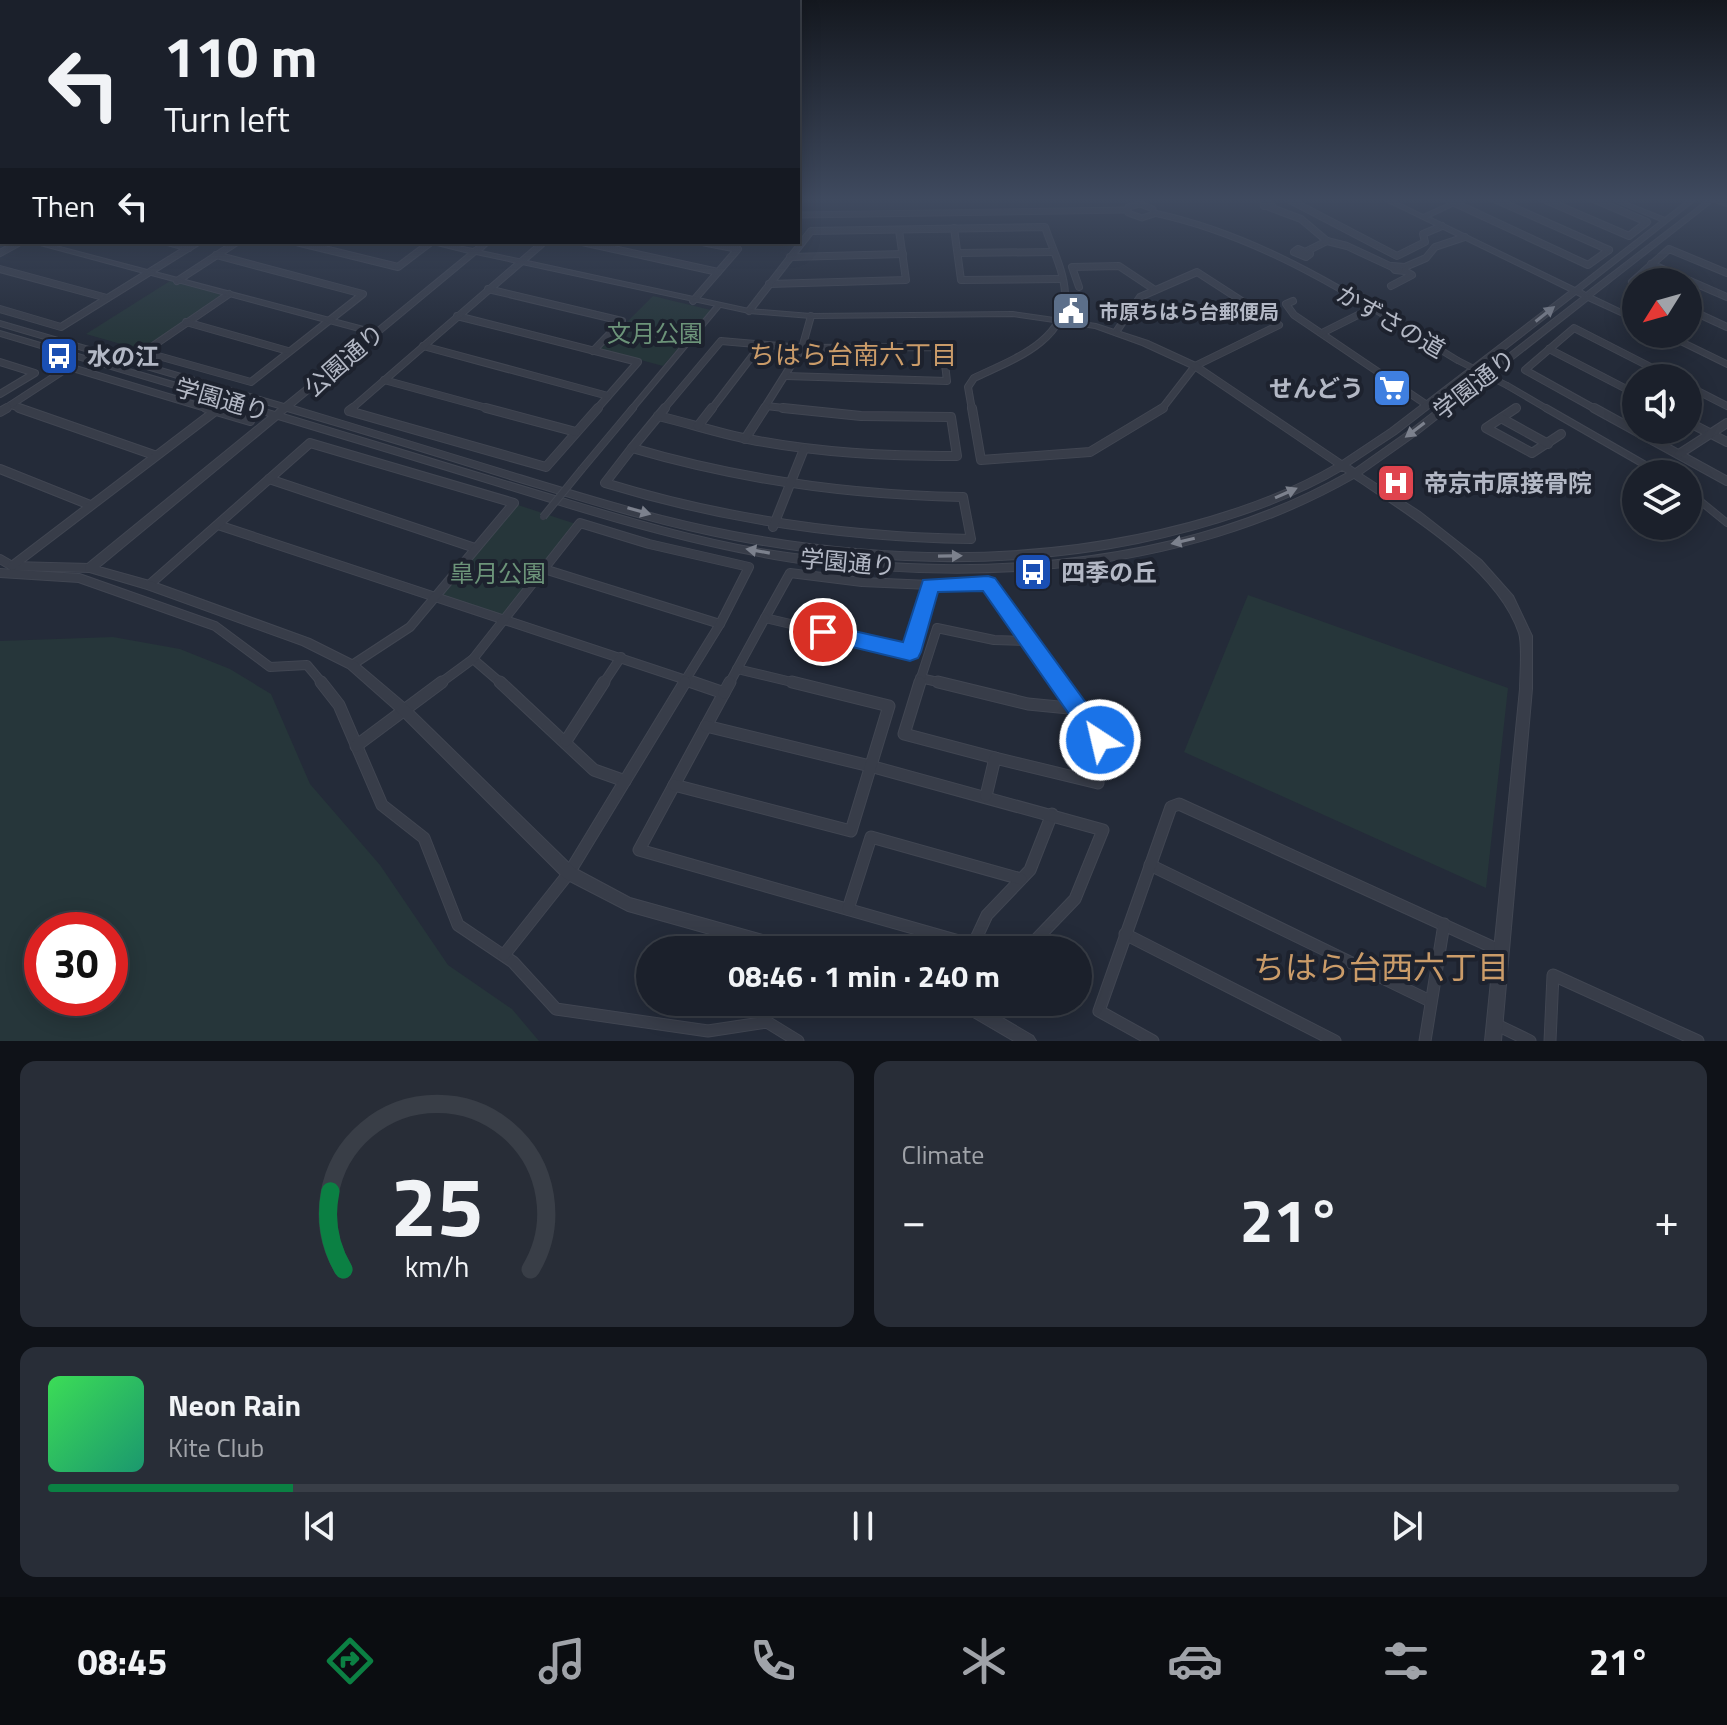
<!DOCTYPE html>
<meta charset="utf-8">
<style>
:root{--surface:#1b202b;--page:#282d37;--text:#f1f3f6;--muted:#a0a3a9;--line:#393e47;--accent:#0b8043}
body{margin:0;font-family:"Titillium Web","Noto Sans JP",sans-serif;background:var(--page);color:var(--text);height:100vh;display:flex;flex-direction:column;font-size:30px;white-space:nowrap}
*{box-sizing:border-box;margin:0}
p{font-size:26px;color:var(--muted)}
.icon{flex:none;width:44px;height:44px;fill:none;stroke:currentColor;stroke-width:2;stroke-linecap:round;stroke-linejoin:round}
.map{position:relative;height:1041px;overflow:hidden}
.side{display:flex;flex-direction:column;gap:20px;padding:20px;background:#0f1218;flex:1}
.side>*{flex:none}
.top-card{position:absolute;left:0px;top:0px;width:800px;height:244px;box-shadow:0 4px 20px #0003,0 0 0 2px var(--line);background:#1b202b;color:var(--text);overflow:hidden}
.needle{width:52px;rotate:233deg}
.buttons{position:absolute;left:1622px;top:268px;display:grid;gap:16px}
.buttons a{display:grid;place-items:center;width:80px;height:80px;border-radius:50%;background:var(--surface);box-shadow:0 4px 20px #0003,0 0 0 2px var(--line);font-size:40px}
.speed{position:absolute;left:24px;top:912px;display:flex;gap:16px;font-size:40px;font-weight:700;text-align:center}
.speed>*{display:grid;place-content:center;width:104px;height:104px;border-radius:50%;background:var(--surface);box-shadow:0 4px 20px #0003,0 0 0 2px var(--line);line-height:1}
.speed .limit{border:12px solid #d22;background:#fff;color:#111}
.pin{position:absolute;display:grid;place-items:center;width:68px;height:68px;color:#fff;margin:-34px;border:4px solid #fff;border-radius:50%;box-shadow:0 2px 8px #0007}
.me{position:absolute;width:88px;margin:-44px;rotate:325deg;stroke-linejoin:round;filter:drop-shadow(0 0 6px #0008)}
.turn{display:flex;align-items:center;gap:28px;height:168px;padding:0 32px;font-size:36px}
.turn .icon{width:104px;height:104px;stroke-width:2.5}
.turn b{display:block;font-size:56px;line-height:68px}
.then{display:flex;align-items:center;height:76px;padding:0 32px;background:#0003;gap:16px;font-size:30px}
.big{font-size:60px;font-weight:700;line-height:1.1}
.side .widget{flex:1;display:flex;flex-direction:column;justify-content:center;gap:12px;min-width:0;padding:0 28px;border-radius:16px;background:var(--page)}
.side .dial{align-items:center;gap:0}
.dial svg{height:208px;overflow:visible;fill:none;stroke:var(--line);stroke-width:7;stroke-linecap:round;text-anchor:middle}
.dial text{fill:var(--text);stroke:none}
.song{display:flex;align-items:center;gap:24px}
.cover{width:96px;height:96px;border-radius:12px;background:linear-gradient(135deg,hsl(130 70% 55%),hsl(160 70% 35%))}
.played{height:8px;border-radius:4px;background:linear-gradient(90deg,var(--accent) 15%,var(--line) 15%)}
.keys{display:flex;justify-content:space-around;direction:ltr}
.heat{display:flex;justify-content:space-between;align-items:center;font-size:44px;direction:ltr}
.side .tiles{flex:1;display:grid;gap:20px;grid-template-columns:1fr 1fr}
.widget:last-child{grid-column:span 2}
.trip{position:absolute;left:636px;top:936px;width:456px;height:80px;border-radius:40px;background:var(--surface);box-shadow:0 4px 20px #0003,0 0 0 2px var(--line);font-weight:700;line-height:80px;text-align:center}
.menu{display:flex;height:128px;justify-content:space-around;align-items:center;background:#0b0d11;color:var(--muted)}
.menu .icon{width:56px;height:56px}
.menu .selected{color:var(--accent)}
.menu b{font-size:36px;color:var(--text)}
.map>svg:first-child{display:block}
.green{fill:#26363a;fill-rule:evenodd}
.lines{fill:none;stroke-linecap:round;stroke-linejoin:round}
.pedestrian-far1-casing{stroke:#414652;stroke-width:7}
.pedestrian-casing{stroke:#414652;stroke-width:8}
.minor-far2-casing{stroke:#414652;stroke-width:8}
.minor-far1-casing{stroke:#414652;stroke-width:10}
.minor-casing{stroke:#414652;stroke-width:13}
.tertiary-casing{stroke:#414652;stroke-width:2}
.pedestrian-far1{stroke:#383d49;stroke-width:5}
.pedestrian{stroke:#383d49;stroke-width:6}
.minor-far2{stroke:#383d49;stroke-width:6}
.minor-far1{stroke:#383d49;stroke-width:8}
.minor{stroke:#383d49;stroke-width:11}
.tertiary{fill:#383d49;fill-rule:evenodd}
.pedestrian-bridge-far1-casing{stroke:#414652;stroke-width:7;stroke-linecap:butt}
.pedestrian-bridge-casing{stroke:#414652;stroke-width:8;stroke-linecap:butt}
.pedestrian-bridge-far1{stroke:#383d49;stroke-width:5}
.pedestrian-bridge{stroke:#383d49;stroke-width:6}
.oneway{fill:#7c818d}
.route{fill:#1a73e8;stroke:#114b97;stroke-width:2}
.labels{text-anchor:middle;dominant-baseline:central;stroke-width:8;stroke-linejoin:round;paint-order:stroke}
.far-poi-label{font-size:20px;font-weight:bold;fill:#b3b8c5;stroke:#1d222e;text-anchor:start}
.street-label{font-size:24px;fill:#b3b8c5;stroke:#1d222e}
.park-label{font-size:24px;fill:#6c9479;stroke:#1d222e}
.poi-label{font-size:24px;font-weight:bold;fill:#b3b8c5;stroke:#1d222e;text-anchor:start}
.neighbourhood-label{font-size:26px;fill:#cb9c69;stroke:#1d222e}
.near-neighbourhood-label{font-size:32px;fill:#cb9c69;stroke:#1d222e}
</style>
<div class="map">
<svg width="1727" height="1041" viewBox="0 0 1727 1041">
<rect width="100%" height="100%" fill="#242b39"/>
<g class="green">
<polygon points="170,281 225,295 142,350 86,334"/>
<polygon points="653,296 711,310 663,366 600,349"/>
<polygon points="515,504 576,524 504,617 441,596"/>
<polygon points="1248,595 1508,688 1486,888 1184,752"/>
<path d="M113,637L180,649L230,669L271,694L310,784L380,865L448,965L512,1009L539,1041H0V641ZM110,930V998H42V930Z"/>
</g>
<g class="lines">
<defs>
<g id="pedestrian-far1">
<polygon points="1140,204 1153,209 1154,214 1142,218 1128,213 1128,207"/>
<path d="M1154,213C1267,237 1360,301 1457,360"/>
<polyline points="798,215 1127,210"/>
<polyline points="1508,386 1549,410"/>
<polyline points="631,410 718,306"/>
</g>
<g id="pedestrian">
<polyline points="1546,408 1661,474"/>
<polyline points="582,469 633,408"/>
<polyline points="1688,491 1727,523"/>
</g>
<g id="minor-far2">
<polyline points="1286,198 1397,256 1425,242 1423,234 1442,226"/>
<polyline points="1444,198 1588,265 1609,250"/>
<polyline points="1492,198 1609,250"/>
<polyline points="1541,198 1629,236 1647,222 1591,198"/>
<polyline points="1713,198 1727,203"/>
<polygon points="1264,202 1272,206 1264,206"/>
<polyline points="1269,207 1301,219 1327,241 1347,246 1392,267"/>
<polyline points="954,228 961,280 1060,279"/>
<polyline points="167,242 189,248"/>
<polyline points="296,242 398,267 431,242"/>
<polyline points="582,242 718,272"/>
<polygon points="1298,249 1310,254 1306,257 1294,252"/>
<polyline points="1307,251 1327,241"/>
<polyline points="0,253 20,242"/>
<polyline points="958,253 1052,252"/>
<polyline points="216,255 363,294 251,382 144,352 229,294"/>
<polyline points="790,257 903,254"/>
<polyline points="1651,264 1727,297"/>
<polygon points="1392,266 1405,267 1405,271 1395,270"/>
<polyline points="1405,267 1426,258 1435,247 1465,237"/>
<polyline points="0,269 107,298"/>
<polyline points="177,281 237,242"/>
<polyline points="769,284 906,280 899,230"/>
<polyline points="1636,285 1632,282 1669,249 1727,273"/>
<polyline points="1391,286 1412,275 1405,271"/>
<polyline points="1079,287 1072,267 1119,266 1155,290"/>
<polyline points="488,289 622,321 593,351"/>
<polyline points="693,301 738,249 702,242"/>
<polyline points="1293,301 1286,304 1294,315 1427,405"/>
<polyline points="0,309 61,327 198,242"/>
<polyline points="1688,309 1727,327"/>
<path d="M749,311L811,231L1045,227C1052,248 1064,271 1065,293C1067,342 1009,361 974,378L968,387L972,410"/>
<polyline points="457,316 638,362 596,410"/>
<polyline points="186,322 288,351"/>
<polyline points="1116,332 1140,297 1197,272 1279,325 1195,366 1161,410"/>
<polyline points="1322,333 1360,314"/>
<polyline points="423,346 608,396"/>
<polyline points="1549,349 1636,394"/>
<polyline points="0,362 35,373 0,394"/>
<polyline points="384,380 494,410"/>
<polyline points="1688,386 1727,406"/>
<polyline points="11,405 25,410"/>
<polyline points="766,406 802,410"/>
<polyline points="3,410 69,367 212,410"/>
<polyline points="350,410 544,242"/>
<polyline points="663,410 721,341 802,348 943,347 947,381 786,376"/>
<polyline points="711,410 760,346"/>
<polyline points="763,410 802,348 811,316"/>
<polyline points="1513,410 1516,408"/>
<polyline points="1597,410 1525,370 1574,328 1672,378"/>
</g>
<g id="minor-far1">
<polyline points="19,408 154,455"/>
<polyline points="206,408 250,421"/>
<polyline points="353,408 349,411 546,467 598,408"/>
<polyline points="486,408 576,432"/>
<polyline points="972,408 981,460 1090,452 1163,408"/>
<polyline points="1516,408 1486,428 1532,453 1561,434"/>
<polyline points="1594,408 1727,481"/>
<polyline points="0,412 7,408"/>
<path d="M658,416C688,423 718,433 748,439C817,453 887,456 957,456L951,417L861,416L783,408"/>
<polyline points="1501,418 1548,444"/>
<polyline points="1688,422 1727,442"/>
<polyline points="698,426 712,408"/>
<polyline points="745,439 765,408"/>
<path d="M632,448C741,480 850,495 963,497L971,539C845,537 726,520 605,483Z"/>
<polyline points="632,448 665,408"/>
<polyline points="1679,454 1727,423"/>
<polyline points="0,469 90,505"/>
<polyline points="269,479 475,548"/>
<polyline points="218,525 698,684"/>
<polyline points="773,527 804,449"/>
<polyline points="0,559 12,566 90,568"/>
<polyline points="12,566 214,412"/>
<polyline points="544,569 720,624"/>
<polyline points="0,573 79,578 215,626 270,667 307,665 323,684"/>
<polygon points="790,573 862,582 930,585 910,652 765,618"/>
<polyline points="149,585 310,443 514,503 410,627 352,665"/>
<polyline points="930,585 988,584 1061,684"/>
<polyline points="473,659 502,684"/>
<polyline points="737,669 800,684"/>
<polyline points="920,678 947,684"/>
<polyline points="439,684 473,659 580,523 649,544 749,567 720,624 683,684"/>
<polyline points="603,684 621,657"/>
<polyline points="729,684 765,618"/>
<polyline points="919,684 937,628 994,640 1029,641"/>
</g>
<g id="minor">
<polyline points="321,682 339,705 382,805 424,838 458,925 513,962 556,1009 708,1031 767,1022 798,1041"/>
<polyline points="500,682 594,770 625,781"/>
<polyline points="692,682 724,693 639,850 973,945 987,915 1030,870 1052,814"/>
<polyline points="920,682 904,734 995,758"/>
<polyline points="938,682 1028,704 1079,709 1060,682"/>
<polyline points="724,693 730,682"/>
<polyline points="706,726 870,766 1103,830 1075,899 1026,950"/>
<polyline points="566,741 604,682"/>
<polyline points="356,746 442,682"/>
<polyline points="674,785 851,831 889,706 792,682"/>
<polyline points="986,796 995,758 1098,783 1099,744 1079,709"/>
<polyline points="1150,865 1430,1001"/>
<polyline points="848,909 871,837 1021,879"/>
<polyline points="1125,934 1335,1041"/>
<polyline points="504,955 569,873 685,682"/>
<polyline points="993,1021 1001,1002"/>
<polyline points="1495,1024 1530,1041"/>
<polyline points="1153,1041 1099,1011 1171,807 1179,804 1501,951"/>
<polyline points="1425,1041 1444,924"/>
<polyline points="1550,1041 1553,975 1698,1041"/>
</g>
<g id="tertiary">
<path d="M1380,198H1388L1423,215L1461,198H1469L1429,217L1575,288L1661,221L1607,198H1615L1665,218L1691,198H1698L1581,290L1586,293L1710,198H1717L1592,296L1636,317V322L1588,300L1419,433L1361,474L1420,512L1481,560L1513,596L1532,636V689L1501,1041H1485L1520,689C1520,675 1523,646 1519,633C1498,569 1409,515 1354,478C1212,559 1041,581 880,570C838,568 796,564 754,555C665,538 578,511 492,484C421,462 349,440 278,419L99,567L153,582L310,639L356,662L408,706L574,868L630,898L792,943L797,945L799,950H767L628,911L564,878L400,714L348,668L302,645L147,589L86,571L85,568L86,565L269,416L0,336V331L275,412L279,408L0,326V321L284,404L370,334L29,242H41L375,330L469,253L425,242H439L473,249L483,242H491L481,251L749,309L811,314L1013,312L1096,324L1148,341L1198,364L1342,461L1390,429L1570,291ZM476,254L749,313L811,318L1013,316L1095,328L1142,345L1192,368L1335,465C1277,499 1202,522 1137,535C1004,562 867,557 734,532C659,518 586,495 513,473C439,450 366,428 293,406ZM1576,294L1582,297L1413,428L1355,469L1349,465L1396,434ZM287,411C363,433 438,456 513,480C586,502 660,526 735,540C868,565 1005,570 1138,543C1205,529 1283,505 1342,470L1347,473C1171,572 955,580 760,549C690,537 622,516 555,496C464,469 374,441 283,414Z"/>
<polygon points="1660,334 1671,334 1727,361 1727,367"/>
<polygon points="954,1002 975,1002 1033,1036 1036,1041 1014,1041 956,1007"/>
</g>
</defs>
<use href="#pedestrian-far1" class="pedestrian-far1-casing"/>
<use href="#pedestrian" class="pedestrian-casing"/>
<use href="#minor-far2" class="minor-far2-casing"/>
<use href="#minor-far1" class="minor-far1-casing"/>
<use href="#minor" class="minor-casing"/>
<use href="#tertiary" class="tertiary-casing"/>
<use href="#pedestrian-far1" class="pedestrian-far1"/>
<use href="#pedestrian" class="pedestrian"/>
<use href="#minor-far2" class="minor-far2"/>
<use href="#minor-far1" class="minor-far1"/>
<use href="#minor" class="minor"/>
<use href="#tertiary" class="tertiary"/>
<defs>
<polyline id="pedestrian-bridge-far1" points="1457,360 1508,386"/>
<polyline id="pedestrian-bridge" points="543,517 582,469"/>
</defs>
<use href="#pedestrian-bridge-far1" class="pedestrian-bridge-far1-casing"/>
<use href="#pedestrian-bridge" class="pedestrian-bridge-casing"/>
<use href="#pedestrian-bridge-far1" class="pedestrian-bridge-far1"/>
<use href="#pedestrian-bridge" class="pedestrian-bridge"/>
</g>
<defs><path id="oneway-solid" d="M-6-.8H1V-3.2L6.5 0L1 3.2V.8H-6Z" transform="scale(2)"/></defs>
<g class="oneway">
<use href="#oneway-solid" transform="translate(1545 314) rotate(-38)"/>
<use href="#oneway-solid" transform="translate(1415 430) rotate(143)"/>
<use href="#oneway-solid" transform="translate(1286 493) rotate(-24)"/>
<use href="#oneway-solid" transform="translate(639 511) rotate(16)"/>
<use href="#oneway-solid" transform="translate(1183 541) rotate(167)"/>
<use href="#oneway-solid" transform="translate(758 551) rotate(-170)"/>
<use href="#oneway-solid" transform="translate(950 556) rotate(-1)"/>
</g>
<linearGradient id="sky" x2="0" y2="1"><stop stop-color="#14181f"/><stop offset="0.58" stop-color="#3f4a5f"/><stop offset="1" stop-color="#3f4a5f" stop-opacity="0"/></linearGradient>
<rect width="1727" height="344" fill="url(#sky)"/>
<polygon class="route" points="988,576 995,578 1108,733 1111,740 1108,747 1100,749 1092,747 983,591 938,592 921,652 918,658 910,661 823,640 816,638 813,632 816,626 823,624 903,642 923,580"/>
<defs>
<symbol id="civic-square" viewBox="-11 -11 22 22"><rect x="-9" y="-9" width="18" height="18" rx="4" fill="#5c6f8a" stroke="#1d222e"/><path d="M-.6-6.5H3V-4.5H.6V-3L4-1V1h2V6H-6V1h2V-1L-.6-3ZM-1.2 2.5V6h2.4V2.5Z" fill="#fff"/></symbol>
<symbol id="bus-square" viewBox="-11 -11 22 22"><rect x="-9" y="-9" width="18" height="18" rx="4" fill="#1a4fb4" stroke="#1d222e"/><path d="M-5-6H5V4H4V6H2V4H-2V6H-4V4H-5ZM-3.5-4V0h7V-4ZM-3.5 1.2v1.5H-2V1.2ZM2 1.2v1.5H3.5V1.2Z" fill="#fff"/></symbol>
<symbol id="supermarket-square" viewBox="-11 -11 22 22"><rect x="-9" y="-9" width="18" height="18" rx="4" fill="#3f7fe0" stroke="#1d222e"/><path d="M-6-5.5h2.5l.6 2H6L4.5 2H-2.5L-4.4-4H-6ZM-1.5 3.2a1.3 1.3 0 1 0 .1 0ZM3 3.2a1.3 1.3 0 1 0 .1 0Z" fill="#fff"/></symbol>
<symbol id="hospital-square" viewBox="-11 -11 22 22"><rect x="-9" y="-9" width="18" height="18" rx="4" fill="#e0444e" stroke="#1d222e"/><path d="M-5-5h3v3.5h4V-5h3V5h-3V1.5h-4V5h-3Z" fill="#fff"/></symbol>
</defs>
<g fill-rule="evenodd">
<use href="#civic-square" x="1049" y="289" width="44" height="44"/>
<use href="#bus-square" x="37" y="334" width="44" height="44"/>
<use href="#supermarket-square" x="1370" y="366" width="44" height="44"/>
<use href="#hospital-square" x="1374" y="461" width="44" height="44"/>
<use href="#bus-square" x="1011" y="550" width="44" height="44"/>
</g>
<g class="labels">
<g class="far-poi-label">
<text x="1099" y="311">市原ちはら台郵便局</text>
</g>
<g class="street-label">
<text transform="translate(1391 321) rotate(30)">かずさの道</text>
<text transform="translate(344 360) rotate(-41)">公園通り</text>
<text transform="translate(1474 384) rotate(-38)">学園通り</text>
<text transform="translate(222 399) rotate(16)">学園通り</text>
<text transform="translate(848 562) rotate(5)">学園通り</text>
</g>
<g class="park-label">
<text x="655" y="333">文月公園</text>
<text x="498" y="573">皐月公園</text>
</g>
<g class="poi-label">
<text x="87" y="356">水の江</text>
<text x="1364" y="388" text-anchor="end">せんどう</text>
<text x="1424" y="483">帝京市原接骨院</text>
<text x="1061" y="572">四季の丘</text>
</g>
<g class="neighbourhood-label">
<text x="853" y="354">ちはら台南六丁目</text>
</g>
<g class="near-neighbourhood-label">
<text x="1381" y="967">ちはら台西六丁目</text>
</g>
</g>
</svg>
<div class="buttons">
<a><svg class="needle" viewBox="-14 -14 28 28"><path d="M0-13l5 13h-10z" fill="#e53935"/><path d="M0 13l5-13h-10z" fill="#a0a3a9"/></svg></a>
<a><svg class="icon" aria-label="sound" viewBox="0 0 24 24"><path d="M4 9h4l5-4v14l-5-4H4zM17 9q2 3 0 6"/></svg></a>
<a><svg class="icon" aria-label="layers" viewBox="0 0 24 24"><path d="M12 4l9 5-9 5-9-5zM3 14l9 5 9-5"/></svg></a>
</div>
<div class="speed"><div class="limit">30</div></div>
<div class="pin" style="left:823px;top:632px;background:#d93025"><svg class="icon" aria-label="arrive" viewBox="0 0 24 24"><path d="M6 21V4h12l-3 4 3 4H6"/></svg></div>
<svg class="me" style="left:1100px;top:740px" viewBox="-20 -20 40 40"><circle r="17" fill="#1a73e8" stroke="#fff" stroke-width="3"/><path d="M0-11L8 9 0 5-8 9z" fill="#fff"/></svg>
<div class="trip">08:46 · 1 min · 240 m</div>
<div class="top-card">
<div class="turn"><svg class="icon" aria-label="left" viewBox="0 0 24 24"><path d="M17 20v-9H6M10 6l-5 5 5 5"/></svg><div><b>110 m</b>Turn left</div></div>
<div class="then">Then<svg class="icon" aria-label="left" viewBox="0 0 24 24"><path d="M17 20v-9H6M10 6l-5 5 5 5"/></svg></div>
</div>
</div>
<section class="side">
<div class="tiles">
<div class="widget dial"><svg viewBox="0 0 100 80">
<path d="M14 69A42 42 0 1 1 86 69"/>
<path d="M14 69A42 42 0 0 1 9 39" stroke="#0b8043"/>
<text x="50" y="56" font-size="32" font-weight="700">25</text>
<text x="50" y="72" font-size="11">km/h</text>
</svg></div>
<div class="widget"><p>Climate</p>
<div class="heat"><a>−</a><b class="big">21°</b><a>+</a></div>
</div>
<div class="widget">
<div class="song"><i class="cover"></i><div><b>Neon Rain</b><p>Kite Club</p></div></div>
<div class="played"></div>
<div class="keys"><svg class="icon" aria-label="previous" viewBox="0 0 24 24"><path d="M18 5L8 12l10 7zM5 5v14"/></svg><svg class="icon" aria-label="pause" viewBox="0 0 24 24"><path d="M8 5v14M16 5v14"/></svg><svg class="icon" aria-label="next" viewBox="0 0 24 24"><path d="M6 5l10 7-10 7zM19 5v14"/></svg></div>
</div>
</div>
</section>
<nav class="menu">
<b>08:45</b>
<svg class="icon selected" aria-label="directions" viewBox="0 0 24 24"><path d="M12 3l9 9-9 9-9-9zM9 14v-3h6M13 9l2 2-2 2"/></svg>
<svg class="icon" aria-label="music" viewBox="0 0 24 24"><path d="M9 18V5l10-2v13"/><circle cx="6" cy="18" r="3"/><circle cx="16" cy="16" r="3"/></svg>
<svg class="icon" aria-label="phone" viewBox="0 0 24 24"><path d="M5 4h4l2 5-3 2q2 4 5 5l2-3 5 2v4C11 20 4 13 5 4z"/></svg>
<svg class="icon" aria-label="climate" viewBox="0 0 24 24"><path d="M12 3v18M4 7l16 10M4 17L20 7"/></svg>
<svg class="icon" aria-label="car" viewBox="0 0 24 24"><path d="M5 17H2v-5l4-1 3-4h7l3 4 3 1v5h-3M9 17h6M6 11h13"/><circle cx="7" cy="17" r="2"/><circle cx="17" cy="17" r="2"/></svg>
<svg class="icon" aria-label="filters" viewBox="0 0 24 24"><path d="M4 7h16M4 17h16"/><circle cx="9" cy="7" r="2"/><circle cx="15" cy="17" r="2"/></svg>
<b>21°</b>
</nav>
